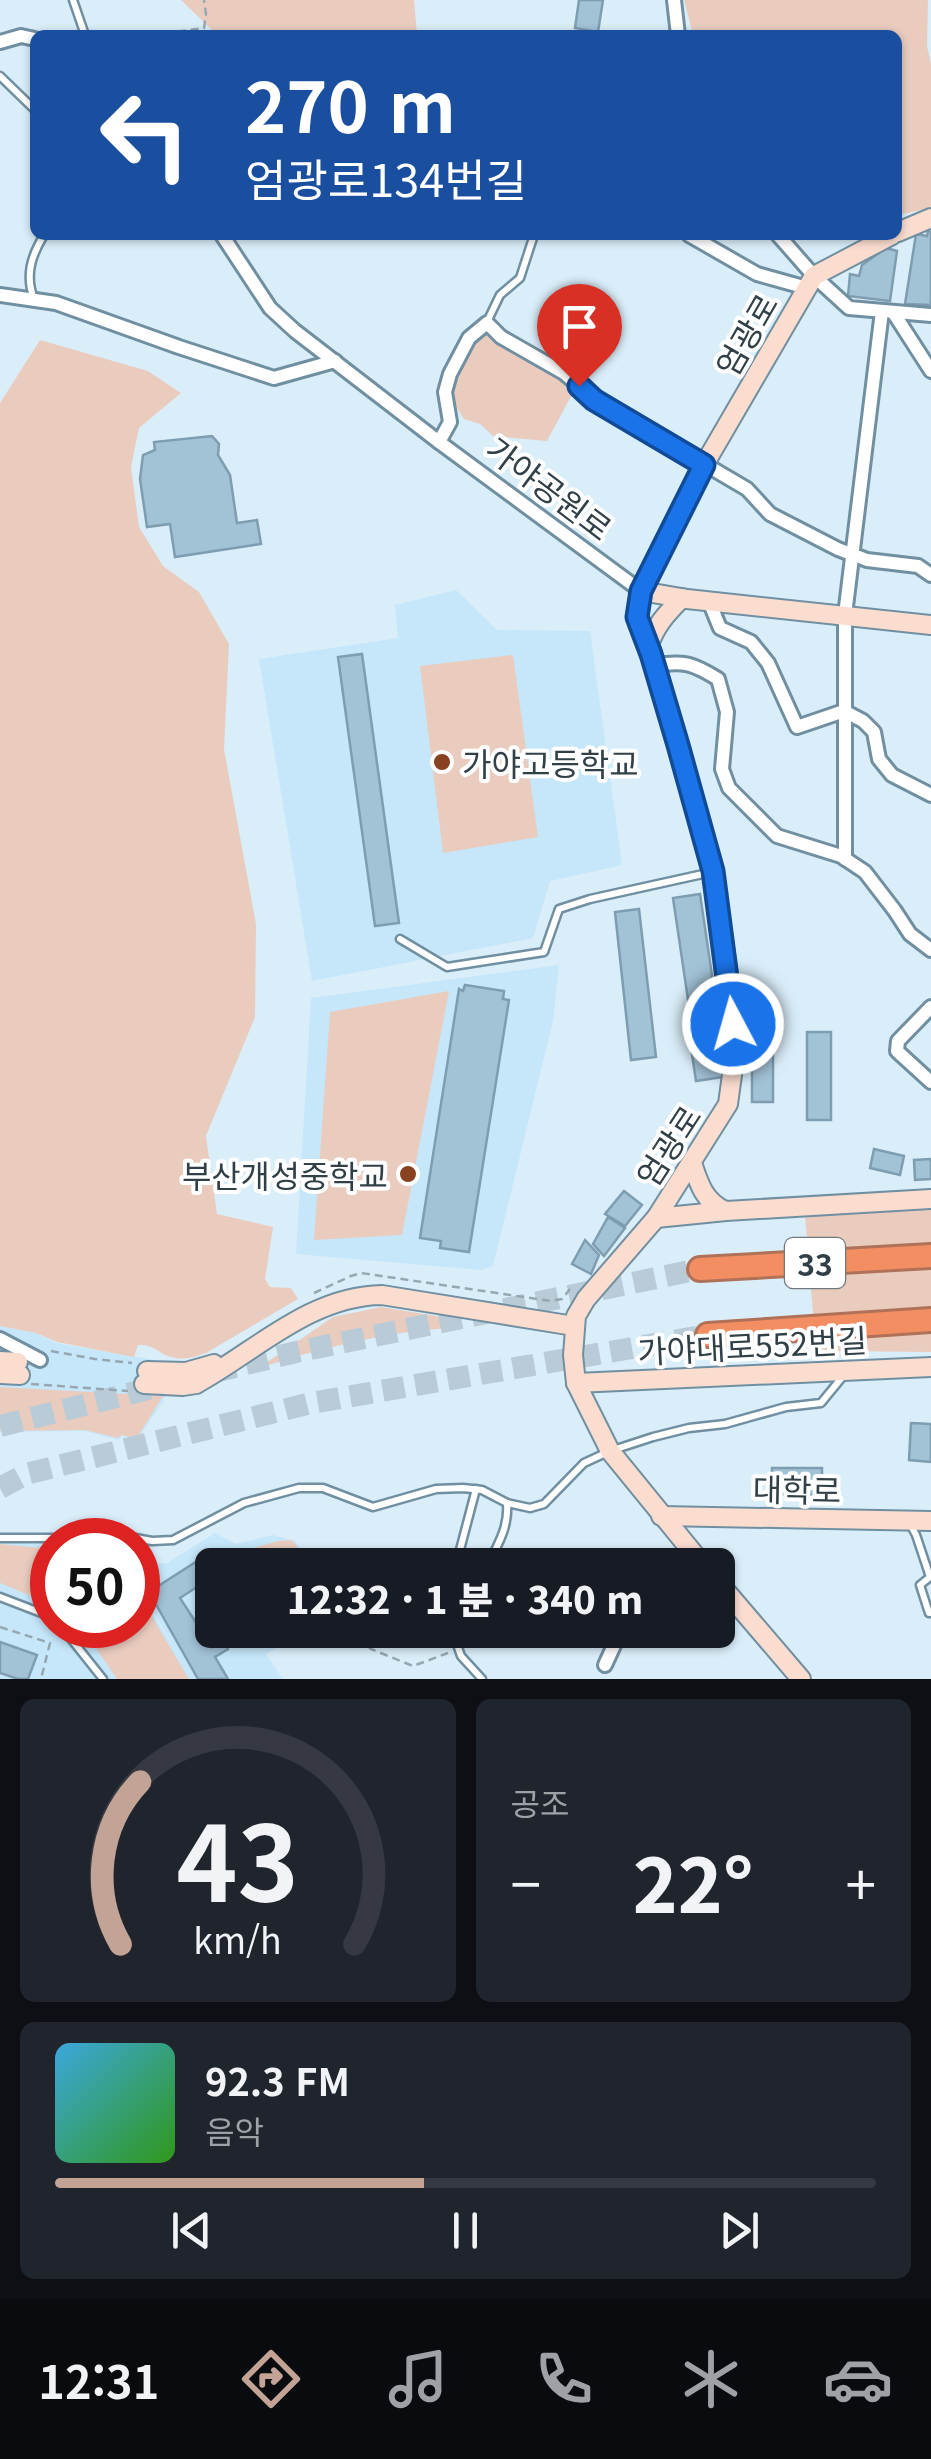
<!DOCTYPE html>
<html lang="ko">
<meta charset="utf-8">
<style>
:root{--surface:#171b24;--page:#20242c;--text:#f1f3f6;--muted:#9ea1a6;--line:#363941;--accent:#c2a396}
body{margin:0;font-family:Georgia,"Noto Sans KR",serif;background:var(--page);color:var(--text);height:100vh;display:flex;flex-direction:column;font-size:38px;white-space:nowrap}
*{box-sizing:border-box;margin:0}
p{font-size:32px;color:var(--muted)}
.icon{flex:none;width:55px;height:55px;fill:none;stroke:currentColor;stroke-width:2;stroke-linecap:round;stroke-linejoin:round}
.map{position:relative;height:1679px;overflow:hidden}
.details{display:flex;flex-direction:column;gap:20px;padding:20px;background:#0d0f14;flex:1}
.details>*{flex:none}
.top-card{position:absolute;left:30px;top:30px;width:872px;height:210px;border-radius:15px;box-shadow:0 2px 8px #0004;background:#1a4fa0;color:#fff;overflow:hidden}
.speed{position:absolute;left:30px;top:1518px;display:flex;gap:20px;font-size:50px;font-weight:700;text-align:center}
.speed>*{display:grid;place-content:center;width:130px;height:130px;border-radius:50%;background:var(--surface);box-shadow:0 2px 8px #0004;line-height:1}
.speed .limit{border:15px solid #d22;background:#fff;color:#111}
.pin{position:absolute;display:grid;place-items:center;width:85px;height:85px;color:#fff;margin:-102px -42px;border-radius:50% 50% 50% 0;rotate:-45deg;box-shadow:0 0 10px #0007}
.pin .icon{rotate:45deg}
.me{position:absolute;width:110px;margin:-55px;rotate:354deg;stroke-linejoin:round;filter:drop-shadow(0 0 8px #0008)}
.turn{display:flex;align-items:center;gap:35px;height:210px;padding:0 50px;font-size:45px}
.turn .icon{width:130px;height:130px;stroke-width:2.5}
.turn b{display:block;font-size:70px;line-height:85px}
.big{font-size:75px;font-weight:800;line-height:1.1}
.details .widget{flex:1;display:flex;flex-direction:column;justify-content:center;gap:15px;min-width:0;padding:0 35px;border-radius:15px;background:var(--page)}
.details .dial{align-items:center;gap:0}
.dial svg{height:260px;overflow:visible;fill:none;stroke:var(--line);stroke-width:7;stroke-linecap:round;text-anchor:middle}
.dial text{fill:var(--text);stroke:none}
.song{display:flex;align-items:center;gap:30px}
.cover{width:120px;height:120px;border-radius:15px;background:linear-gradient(135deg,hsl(200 70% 55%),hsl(110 70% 35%))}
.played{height:10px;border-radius:5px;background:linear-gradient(90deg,var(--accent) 45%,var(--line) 45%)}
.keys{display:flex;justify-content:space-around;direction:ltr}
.heat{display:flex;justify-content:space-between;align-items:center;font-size:55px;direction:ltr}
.details .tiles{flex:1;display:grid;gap:20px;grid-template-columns:1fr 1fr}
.widget:last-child{grid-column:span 2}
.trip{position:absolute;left:195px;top:1548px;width:540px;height:100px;border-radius:15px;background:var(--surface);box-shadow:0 2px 8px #0004;font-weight:800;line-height:100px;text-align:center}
.menu{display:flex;height:160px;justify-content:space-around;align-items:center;background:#090b0e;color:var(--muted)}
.menu .icon{width:70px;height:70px}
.menu .on{color:var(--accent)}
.menu b{font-size:45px;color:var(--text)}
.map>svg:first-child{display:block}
.built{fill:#c6e6fa}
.green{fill:#eaccbf}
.building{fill:#a2c2d6;stroke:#7e9db0;stroke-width:2.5}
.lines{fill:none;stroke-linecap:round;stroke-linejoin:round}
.highway-tunnel{stroke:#b8cbd6;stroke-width:22;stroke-dasharray:22 11;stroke-linecap:butt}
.lane-casing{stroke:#708fa1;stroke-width:11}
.street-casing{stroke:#708fa1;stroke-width:18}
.secondary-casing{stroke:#708fa1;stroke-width:22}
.highway-casing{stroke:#af7259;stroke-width:28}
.path{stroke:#96a7b2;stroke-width:2.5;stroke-dasharray:8 5;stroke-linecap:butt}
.lane{stroke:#fff;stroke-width:6}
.street{stroke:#fff;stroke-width:12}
.secondary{stroke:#fbddd0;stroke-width:18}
.highway{stroke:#f38d62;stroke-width:22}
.route-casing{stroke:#114b97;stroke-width:25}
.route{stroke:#1a73e8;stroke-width:18}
.poi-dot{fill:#884121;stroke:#fff;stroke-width:4}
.labels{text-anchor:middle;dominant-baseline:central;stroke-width:8;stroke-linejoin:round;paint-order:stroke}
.shield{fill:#fff;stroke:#6f797e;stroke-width:2.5}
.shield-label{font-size:30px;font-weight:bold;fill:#313f47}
.street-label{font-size:32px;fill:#313f47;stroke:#fff}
.poi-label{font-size:32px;fill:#313f47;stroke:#fff;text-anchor:start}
</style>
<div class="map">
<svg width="931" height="1679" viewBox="0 0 931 1679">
<rect width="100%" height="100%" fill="#daeefa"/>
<g class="built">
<polygon points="456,590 497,630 590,631 622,865 550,881 533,938 312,981 259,659 398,638 395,605"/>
<polygon points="559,965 553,1021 493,1266 481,1270 296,1254 311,998"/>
<polygon points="0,1326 36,1333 56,1343 167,1362 164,1400 138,1439 122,1436 118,1440 85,1431 0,1432"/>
<polygon points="215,1533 236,1544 273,1535 295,1541 312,1565 212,1565 212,1630 336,1630 330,1638 296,1636 266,1654 283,1679 0,1679 0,1542 36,1544 52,1548 52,1625 138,1625 138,1589 183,1663 138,1585 138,1566 167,1563"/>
</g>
<g class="green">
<polygon points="181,0 414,0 417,35 217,35"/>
<polygon points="684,0 928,0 927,46 931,64 931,208 898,215 898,35 693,35"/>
<polygon points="484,333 509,347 513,352 558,375 575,389 547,441 493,436 480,424 464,419 452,400 450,389 453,376 472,343"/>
<path d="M40,340L148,371L181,393L139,428L131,467L139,527L163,566L199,592L229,644L224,749L256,924L255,1017L206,1136L217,1214L273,1227L265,1279L270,1287L291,1288L298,1299L206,1353C195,1357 182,1361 171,1357C157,1353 156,1345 138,1345L134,1357L57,1342L36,1333L0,1326V403Z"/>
<polygon points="513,655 538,837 443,853 420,666"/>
<polygon points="449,991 402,1235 314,1240 330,1012"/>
<polygon points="931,1207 931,1352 816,1351 805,1214"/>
<path d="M381,1307L448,1318L453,1322L452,1328C389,1331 317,1349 257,1369L333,1317Z"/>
<polygon points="0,1387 163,1396 137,1438 121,1435 118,1438 85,1430 0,1431"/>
<polygon points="292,1540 310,1565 252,1565 244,1551 278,1541"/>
<polygon points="0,1544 52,1549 52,1605 0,1583"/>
<polygon points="138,1593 189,1679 117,1679 80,1625 138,1625"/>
</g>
<g class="building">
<polygon points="579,0 603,0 598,32 575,28"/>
<polygon points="928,231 931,232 931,305 905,304 916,234 927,236"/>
<polygon points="886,248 897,251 890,301 848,296 850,274 859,276 862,265"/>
<polygon points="212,436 219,444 218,455 230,475 237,523 257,520 261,544 175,557 170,524 147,527 140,479 143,455 155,450 154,442"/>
<polygon points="362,654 399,923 375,926 338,657"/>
<polygon points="700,894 717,1009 713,1010 723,1077 696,1081 686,1014 690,1013 673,898"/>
<polygon points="639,909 656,1057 631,1060 615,912"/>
<polygon points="465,985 504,991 503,999 509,1000 469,1252 440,1248 441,1241 420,1238 459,989 463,991"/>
<rect x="752" y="1027" width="21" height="75"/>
<rect x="807" y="1032" width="24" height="88"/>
<polygon points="874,1149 904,1156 900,1175 870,1168"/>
<polygon points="931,1159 931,1179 915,1180 914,1160"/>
<polygon points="624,1191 642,1205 625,1226 605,1214"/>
<polygon points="608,1217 625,1228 604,1256 593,1244"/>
<polygon points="585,1240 599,1255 591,1274 572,1264"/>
<polygon points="911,1423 931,1424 931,1462 909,1460"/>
<polygon points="772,1468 822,1468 822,1495 771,1495"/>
<polygon points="205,1556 212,1568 212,1577 180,1598 212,1647 223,1641 228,1649 215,1657 228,1679 198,1679 149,1592"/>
<polygon points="0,1642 37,1655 28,1679 18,1679 0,1673"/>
</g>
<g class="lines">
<g class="highway-tunnel">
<polyline points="214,1372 296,1352 700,1269"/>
<polyline points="0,1426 168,1384"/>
<polyline points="0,1488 26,1474 311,1403 708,1335"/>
</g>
<defs>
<g id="lane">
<polyline points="73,0 85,35"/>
<polyline points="0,76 35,110"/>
<path d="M34,299C25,276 31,256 44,235"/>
<polyline points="487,322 500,295 520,278 533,238"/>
<polyline points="400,939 447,967 544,952 559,909 590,899 712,872"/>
<polyline points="909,1522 916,1535 930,1577 920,1585 929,1613 931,1613"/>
<polyline points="0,1538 54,1538 65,1540"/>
<polyline points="117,1540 125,1536 152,1541 173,1540 244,1503 299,1488 323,1488 373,1507 436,1489 463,1488 482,1490 507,1503 530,1508 544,1504 584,1463 610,1451 653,1437 689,1428 725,1424 786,1407 821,1403 844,1375"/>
<polyline points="456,1565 476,1489"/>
<path d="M488,1565C498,1544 509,1527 507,1503"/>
<polyline points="0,1597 52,1617"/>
<polyline points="60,1625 103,1679"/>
<polyline points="452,1630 461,1656 482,1679"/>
</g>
<g id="street">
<polyline points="674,0 678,35"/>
<polyline points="0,42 21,36 35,39"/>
<polyline points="222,235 270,308 295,331 439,442 641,591"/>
<polyline points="689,235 757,274 807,288"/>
<polyline points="778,235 814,276 849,308 931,315"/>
<polyline points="0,295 56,303 179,347 274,378 335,361"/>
<polyline points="893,312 931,371"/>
<polyline points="439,442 450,422 445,392 450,374 469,338 487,323 501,337 564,373 594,399 747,489 770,514 838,549 867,560 918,566 931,575"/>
<polyline points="709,601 720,628 751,642 768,663 797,727 844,711 863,721 874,732 879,759 892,775 931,795"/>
<path d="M654,665C685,661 692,663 718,679L727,712L722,769L729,788L777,836L841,856L865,872L895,911L910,934L931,950"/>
<polyline points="845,859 845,615 882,311"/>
<polyline points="931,1007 898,1041 897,1051 931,1082"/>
<polyline points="0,1339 40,1360"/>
<polyline points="605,1665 621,1630"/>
</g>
<g id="secondary">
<polyline points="898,232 931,218"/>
<polyline points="641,591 687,599 931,625"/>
<path d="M648,647C655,626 666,614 682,598"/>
<path d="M692,1163C699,1184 704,1201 725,1211"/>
<polyline points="656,1218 726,1211 931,1199"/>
<polyline points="0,1361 18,1362"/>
<polyline points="147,1371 186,1372 214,1364"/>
<polyline points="0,1374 20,1375"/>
<polyline points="576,1383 931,1367"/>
<path d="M144,1384L183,1386L196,1384C256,1351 310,1296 382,1295L574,1326"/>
<polyline points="661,1516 931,1521"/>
<polyline points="703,1565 610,1451 576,1383 573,1355 576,1316 586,1299 656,1218 728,1104 735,1053 731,996 713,871 651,654 637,617 641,591 704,465 814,276 892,235"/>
<polyline points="718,1582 801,1679"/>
</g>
<g id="highway">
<polyline points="700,1269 931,1256"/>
<polyline points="708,1335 931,1320"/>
</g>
</defs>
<use href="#lane" class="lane-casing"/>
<use href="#street" class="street-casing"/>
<use href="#secondary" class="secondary-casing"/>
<use href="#highway" class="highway-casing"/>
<g class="path">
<polyline points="152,35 204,28 206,14 204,0"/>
<polyline points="314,1293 351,1276 361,1273 551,1301 562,1299 570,1289"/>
<polyline points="51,1351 95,1359 132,1363"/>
<polyline points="31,1384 128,1391"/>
<polyline points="0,1627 50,1643 41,1679"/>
<polyline points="349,1630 371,1649 413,1666 448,1653"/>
</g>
<use href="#lane" class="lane"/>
<use href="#street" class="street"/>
<use href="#secondary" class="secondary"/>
<use href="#highway" class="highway"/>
</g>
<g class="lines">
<defs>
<polyline id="route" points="579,386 594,400 704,465 641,591 637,617 651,654 678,745 713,871 733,1024"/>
</defs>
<use href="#route" class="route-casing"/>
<use href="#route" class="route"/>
</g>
<g class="poi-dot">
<circle cx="442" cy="762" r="10"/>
<circle cx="408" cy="1174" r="10"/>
</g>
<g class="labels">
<rect class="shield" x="785" y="1238" width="60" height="50" rx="8"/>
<g class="shield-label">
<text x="815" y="1263">33</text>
</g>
<g class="street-label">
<text transform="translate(745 334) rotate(-60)">엄광로</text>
<text transform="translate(550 487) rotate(37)">가야공원로</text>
<text transform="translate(667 1145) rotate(-57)">엄광로</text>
<text transform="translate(752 1344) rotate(-3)">가야대로552번길</text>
<text transform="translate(797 1488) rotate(1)">대학로</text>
</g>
<g class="poi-label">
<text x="462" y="762">가야고등학교</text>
<text x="388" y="1174" text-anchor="end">부산개성중학교</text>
</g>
</g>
</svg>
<div class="speed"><div class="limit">50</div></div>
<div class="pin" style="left:579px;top:386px;background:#d93025"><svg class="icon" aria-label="arrive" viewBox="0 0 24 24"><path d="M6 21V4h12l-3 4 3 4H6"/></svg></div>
<svg class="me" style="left:733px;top:1024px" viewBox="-20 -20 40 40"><circle r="17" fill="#1a73e8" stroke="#fff" stroke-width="3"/><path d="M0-11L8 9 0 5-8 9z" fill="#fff"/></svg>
<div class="trip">12:32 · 1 분 · 340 m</div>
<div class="top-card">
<div class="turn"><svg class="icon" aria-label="left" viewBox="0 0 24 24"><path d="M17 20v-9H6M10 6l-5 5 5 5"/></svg><div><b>270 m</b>엄광로134번길</div></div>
</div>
</div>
<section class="details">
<div class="tiles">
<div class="widget dial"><svg viewBox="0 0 100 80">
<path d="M14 69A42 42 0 1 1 86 69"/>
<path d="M14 69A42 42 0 0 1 20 19" stroke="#c2a396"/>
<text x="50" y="56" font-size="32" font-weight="700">43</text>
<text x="50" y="72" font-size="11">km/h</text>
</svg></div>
<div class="widget"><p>공조</p>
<div class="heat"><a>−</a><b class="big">22°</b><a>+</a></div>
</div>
<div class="widget">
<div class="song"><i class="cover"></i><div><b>92.3 FM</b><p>음악</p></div></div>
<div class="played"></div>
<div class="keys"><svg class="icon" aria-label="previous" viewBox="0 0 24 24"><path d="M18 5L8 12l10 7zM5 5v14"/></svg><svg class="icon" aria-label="pause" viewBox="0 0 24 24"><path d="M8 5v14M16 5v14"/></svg><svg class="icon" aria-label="next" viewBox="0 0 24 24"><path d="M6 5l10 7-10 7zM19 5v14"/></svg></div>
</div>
</div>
</section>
<nav class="menu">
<b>12:31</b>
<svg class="icon on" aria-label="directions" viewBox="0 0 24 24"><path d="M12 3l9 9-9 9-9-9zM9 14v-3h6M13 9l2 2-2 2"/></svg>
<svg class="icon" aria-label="music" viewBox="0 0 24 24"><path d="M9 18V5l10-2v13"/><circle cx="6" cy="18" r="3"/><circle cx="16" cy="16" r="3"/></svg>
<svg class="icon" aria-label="phone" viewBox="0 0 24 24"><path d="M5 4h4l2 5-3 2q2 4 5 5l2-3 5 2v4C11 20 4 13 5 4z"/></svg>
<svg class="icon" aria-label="climate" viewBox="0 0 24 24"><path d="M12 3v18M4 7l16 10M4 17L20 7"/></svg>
<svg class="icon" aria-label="car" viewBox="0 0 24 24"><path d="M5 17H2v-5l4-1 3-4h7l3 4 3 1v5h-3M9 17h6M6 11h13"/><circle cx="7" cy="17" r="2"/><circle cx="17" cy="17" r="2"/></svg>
</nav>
